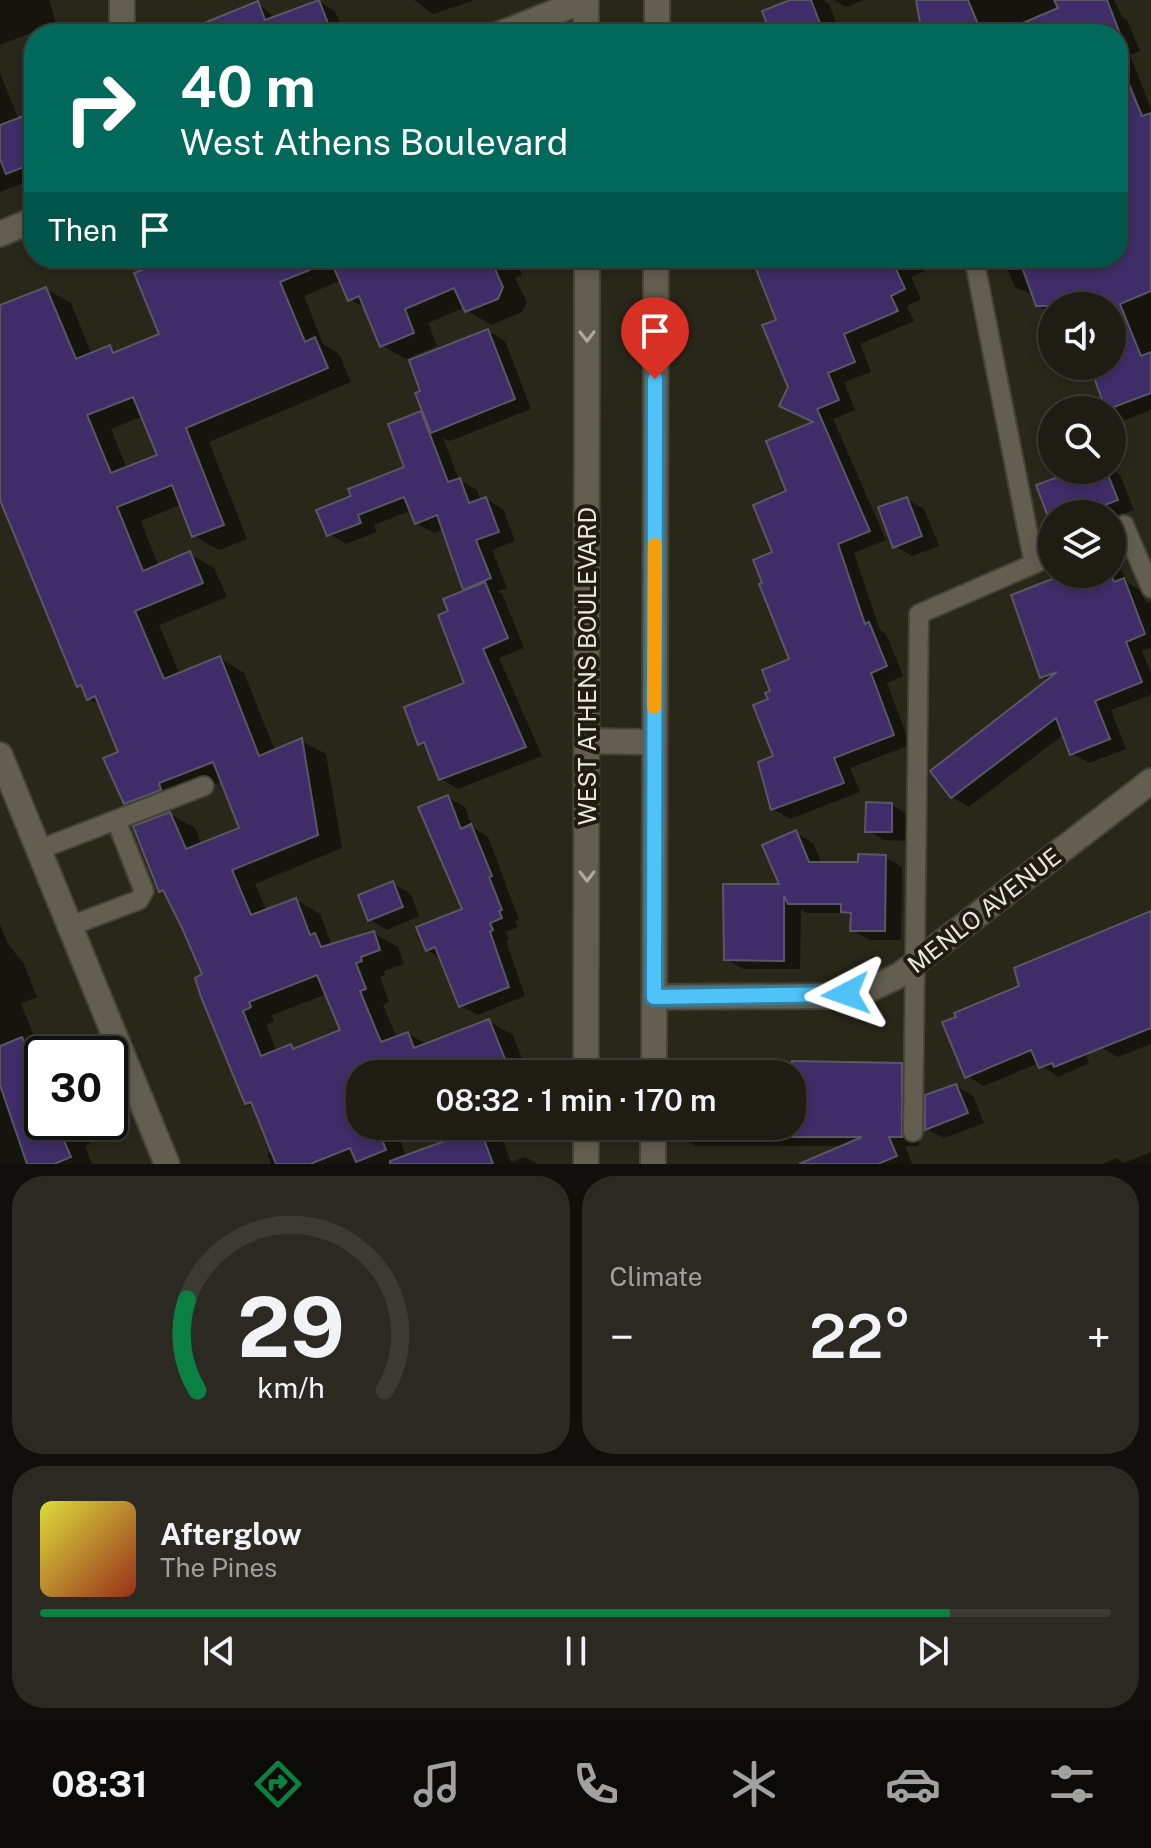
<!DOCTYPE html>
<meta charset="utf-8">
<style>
:root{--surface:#1f1c14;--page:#2c2922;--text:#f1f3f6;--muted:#a1a1a0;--line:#3c3a34;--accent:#0b8043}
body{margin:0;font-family:"Public Sans",sans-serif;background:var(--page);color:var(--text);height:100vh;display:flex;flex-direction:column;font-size:30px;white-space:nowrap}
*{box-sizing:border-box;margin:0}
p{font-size:26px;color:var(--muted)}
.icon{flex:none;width:44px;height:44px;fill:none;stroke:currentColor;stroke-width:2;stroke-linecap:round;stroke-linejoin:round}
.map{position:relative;height:1164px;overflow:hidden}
.details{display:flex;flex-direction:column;gap:12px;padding:12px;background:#110f0b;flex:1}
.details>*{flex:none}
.hud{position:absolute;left:24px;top:24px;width:1104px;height:244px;border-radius:32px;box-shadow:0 4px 12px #0003,0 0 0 2px var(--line);background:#00695c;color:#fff;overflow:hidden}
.buttons{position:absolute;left:1038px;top:292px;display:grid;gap:16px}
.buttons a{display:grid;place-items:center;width:88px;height:88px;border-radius:50%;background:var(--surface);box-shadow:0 4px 12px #0003,0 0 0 2px var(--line);font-size:40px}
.speed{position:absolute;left:24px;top:1036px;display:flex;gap:16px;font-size:40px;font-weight:700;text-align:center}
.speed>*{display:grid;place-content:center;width:104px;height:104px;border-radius:50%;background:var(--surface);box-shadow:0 4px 12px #0003,0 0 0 2px var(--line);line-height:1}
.speed .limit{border:4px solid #111;border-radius:12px;background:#fff;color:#111}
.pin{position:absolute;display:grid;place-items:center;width:68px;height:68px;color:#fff;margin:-82px -34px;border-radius:50% 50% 50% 0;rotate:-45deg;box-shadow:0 0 8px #0007}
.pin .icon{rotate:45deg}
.me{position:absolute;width:88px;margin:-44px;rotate:266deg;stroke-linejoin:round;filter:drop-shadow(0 0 6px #0008)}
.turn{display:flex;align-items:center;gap:28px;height:168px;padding:0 24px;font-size:36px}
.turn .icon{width:104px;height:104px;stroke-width:2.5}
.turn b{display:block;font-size:56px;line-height:68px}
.then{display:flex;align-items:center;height:76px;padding:0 24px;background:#0003;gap:16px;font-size:30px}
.big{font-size:60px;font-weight:600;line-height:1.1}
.details .tile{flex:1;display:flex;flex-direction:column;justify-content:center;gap:12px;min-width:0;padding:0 28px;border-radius:32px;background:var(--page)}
.details .dial{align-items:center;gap:0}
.dial svg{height:208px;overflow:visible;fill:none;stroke:var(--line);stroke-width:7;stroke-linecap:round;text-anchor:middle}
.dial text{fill:var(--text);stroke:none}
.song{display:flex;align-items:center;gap:24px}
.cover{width:96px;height:96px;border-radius:12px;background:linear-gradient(135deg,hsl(60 70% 55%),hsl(10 70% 35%))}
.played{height:8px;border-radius:4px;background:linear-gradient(90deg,var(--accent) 85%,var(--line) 85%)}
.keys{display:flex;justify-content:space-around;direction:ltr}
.heat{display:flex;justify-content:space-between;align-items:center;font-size:44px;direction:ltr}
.details .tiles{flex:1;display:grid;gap:12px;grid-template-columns:1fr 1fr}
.tile:last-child{grid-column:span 2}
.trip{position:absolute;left:346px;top:1060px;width:460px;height:80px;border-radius:32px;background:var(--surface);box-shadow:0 4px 12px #0003,0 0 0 2px var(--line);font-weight:600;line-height:80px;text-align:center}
.menu{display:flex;height:128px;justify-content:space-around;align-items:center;background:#0c0b08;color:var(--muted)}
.menu .icon{width:56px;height:56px}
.menu .selected{color:var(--accent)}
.menu b{font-size:36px;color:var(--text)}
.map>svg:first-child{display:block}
.shadow{fill:#0007;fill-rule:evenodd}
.building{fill:#3e2d68;stroke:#595764;stroke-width:2;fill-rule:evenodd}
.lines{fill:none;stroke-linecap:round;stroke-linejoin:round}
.lane-casing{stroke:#464339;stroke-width:22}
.street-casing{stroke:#464339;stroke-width:28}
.secondary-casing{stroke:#464339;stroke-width:28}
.lane{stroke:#625e50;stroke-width:18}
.street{stroke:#625e50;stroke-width:24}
.secondary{stroke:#625e50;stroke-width:24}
.oneway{stroke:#aca99f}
.route-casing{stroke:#337fa1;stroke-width:20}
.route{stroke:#4fc3f7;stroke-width:14}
.slow{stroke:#f59e0b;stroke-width:14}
.labels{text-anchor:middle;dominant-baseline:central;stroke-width:8;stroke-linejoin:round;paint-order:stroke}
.street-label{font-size:24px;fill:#e9e7df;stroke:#201c11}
</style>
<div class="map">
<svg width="1151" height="1164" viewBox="0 0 1151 1164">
<rect width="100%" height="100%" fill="#29261a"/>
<g class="shadow">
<polygon points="0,0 49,0 56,23 0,45"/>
<polygon points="414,0 475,0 433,14"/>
<polygon points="796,0 823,0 829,4 841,34 771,34 764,12"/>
<polygon points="834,0 864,0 846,7"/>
<polygon points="918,0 1114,0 1122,17 1127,20 1140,51 1130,55 1151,109 1151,410 1125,420 1108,410 1090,366 1112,366 1112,306 1052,306 1052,314 1039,306 1035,296 1015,287 1003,258 1118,258 1118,244 1136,237 1118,193 1118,34 924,34"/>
<polygon points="318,1 335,11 344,34 206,34 257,3 276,18"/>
<polygon points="0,73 19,120 34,115 34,179 0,192"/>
<path d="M175,258H515L522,275L515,278L527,302L522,312L491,325L463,308L428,323L437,346L406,359L381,345L367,309L350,299L342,280L304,296L323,344L339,354L351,382L209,442L247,539L219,550L194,536L182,504L141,521L159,567L190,554L214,568L227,597L159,625L180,675L220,658L244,673L275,751L301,741L326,754L342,848L255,884L267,911L296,900L320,914L332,946L373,933L398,947L404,964L384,971L385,975L380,977L389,1002L383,1005L397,1038L408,1034L428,1045L488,1021L513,1035L528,1074H360V1126H395L409,1164H271L267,1153L273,1151L256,1108L246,1103L205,976L167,894L161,890L170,814L195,828L202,845L242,829L223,781L182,797L184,803L150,817L125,803L121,754L101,706L88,698L79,685L40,584L0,500V308L46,289L71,303L92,355L110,348L119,353L162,336ZM143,416L159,456L127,469L111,429ZM327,994L342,1031L296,1050L291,1047L277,1052L266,1025L274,1021L272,1015Z"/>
<polygon points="762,258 920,258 925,271 911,277 921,299 907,306 914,321 860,344 871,372 844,382 855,410 833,419 886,540 854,553 880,630 886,634 903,676 887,683 910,745 850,768 860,792 790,819 773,809 776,757 770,700 792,660 775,553 789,492 815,423 781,406 790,387 779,321"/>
<polygon points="488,331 505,341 531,409 450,441 443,438 459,480 477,490 481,501 486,499 503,509 515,541 492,550 507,588 497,592 502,594 524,648 499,658 542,756 458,789 441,779 428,748 420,743 466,684 469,591 464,588 444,529 434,533 416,523 412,510 374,525 377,532 346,544 329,534 353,498 407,468 421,414 427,417"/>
<polygon points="1087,470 1112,470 1120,475 1134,510 1112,518 1112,514 1052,514 1052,521 1039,486"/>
<polygon points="907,499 924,509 939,546 912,556 895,546"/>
<polygon points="1112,548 1116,567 1122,571 1127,582 1141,591 1146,603 1151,602 1151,648 1142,651 1151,673 1151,695 1111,710 1126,749 1089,763 1072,753 1064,734 969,807 952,797 1049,681 1042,677 1071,574 1112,574"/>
<polygon points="447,797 465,807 472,827 488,837 519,920 515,921 518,927 506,932 509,940 506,941 525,996 478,1015 461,1006 441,958 427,950 465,910"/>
<polygon points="892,805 909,815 909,841 884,840 867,830"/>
<polygon points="796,833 813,843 822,864 860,864 885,857 902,867 901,940 870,940 852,930 853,917 846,913 807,913 801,909 800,969 743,969 726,959 782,886"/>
<polygon points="393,884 410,893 419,916 387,930 370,920"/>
<polygon points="1151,918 1151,1044 1118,1057 1101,1047 1069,1008 1089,1063 1058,1077 1039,1063 984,1086 967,1076 1025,986"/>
<polygon points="0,924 8,944 24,964 37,997 21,1004 39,1048 48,1054 42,1054 42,1122 87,1122 91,1134 87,1135 91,1144 85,1146 92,1164 0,1164"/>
<polygon points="730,1063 901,1065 918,1074 919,1146 905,1146 912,1164 802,1164 846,1146 696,1146 678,1136 678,1126 792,1126 792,1074 730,1074"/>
<polygon points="956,1086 973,1096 984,1123 944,1138 927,1129"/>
<polygon points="453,1126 497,1126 511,1162 525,1157 538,1164 429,1164 458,1138"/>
<polygon points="1151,1152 1151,1164 1102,1164 1116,1158 1124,1163"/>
</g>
<g class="building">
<polygon points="319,0 332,34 177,34 258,1 265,20"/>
<polygon points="790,0 811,0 824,34 771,34 762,11"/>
<polygon points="916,0 968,0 982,34 922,34"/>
<polygon points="1054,0 1107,0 1120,34 997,34 1058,8"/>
<polygon points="1119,60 1142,116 1151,113 1151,291 1120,304 1141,356 1151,352 1151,393 1106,410 1093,375 1112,368 1112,306 1036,306 1021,264 1038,258 1118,258"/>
<polygon points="34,112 34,163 6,174 0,159 0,125"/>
<path d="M171,258H490L503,287L498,299L465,312L454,288L405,309L414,333L380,347L359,296L348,301L331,261L280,282L305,342L315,337L328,368L186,428L224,525L192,537L172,485L117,507L143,571L190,551L203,583L135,611L164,679L220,656L259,756L302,738L318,835L232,870L251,915L296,898L310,935L315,933L321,947L374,931L380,950L361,957L362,961L356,963L366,989L360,991L381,1042L408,1032L414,1048L489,1019L511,1074H360V1126H377L386,1150L356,1162L350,1148L310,1164H276L251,1102L245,1104L201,997L195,978L202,974L182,928L163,890L159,892L133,826L170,812L186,849L239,828L213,762L159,783L161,790L124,804L103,758L118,752L95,696L87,700L81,685L77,687L0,500V305L46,287L76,359L110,345L113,353L159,334L134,273ZM133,397L157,455L111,473L87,415ZM317,975L340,1030L293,1049L291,1044L261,1056L243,1011L251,1007L249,1002Z"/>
<polygon points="769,258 891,258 905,289 891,296 898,311 844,334 855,362 828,373 839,400 817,409 870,531 838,544 865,624 869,622 887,666 871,673 894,735 834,758 844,783 771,810 758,762 773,756 753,705 768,699 765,693 770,691 762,670 789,659 759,584 762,583 753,560 772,552 753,505 786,491 766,441 813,422 779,406 788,387 762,325 776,320 754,264"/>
<polygon points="488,329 515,399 431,433 415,393 420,391 409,360"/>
<polygon points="421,411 448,482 460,478 469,503 486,497 499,532 476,540 491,578 463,590 437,515 415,524 404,497 358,515 361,523 327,536 316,510 351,496 348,489 404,467 388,424"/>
<polygon points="1077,470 1106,470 1118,500 1081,514 1047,514 1036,485"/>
<polygon points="907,497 922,536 893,548 878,507"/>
<polygon points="1065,574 1111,574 1114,582 1124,578 1145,634 1126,642 1142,682 1095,701 1110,739 1070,755 1056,718 951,798 930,771 1057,672 1040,678 1011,595"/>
<polygon points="485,582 508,638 483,649 526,747 439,780 424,742 418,745 404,707 464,683 438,615 448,611 443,599"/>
<polygon points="448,795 461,829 471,824 492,876 489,877 502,910 499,911 502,918 490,923 493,930 490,932 509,987 459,1007 435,947 426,951 416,927 462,909 418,807"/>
<polygon points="866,802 892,803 892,832 865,832"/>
<polygon points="796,830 809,862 858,862 858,854 886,855 885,931 850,931 851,913 841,912 841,904 788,904 784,896 784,961 724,960 723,884 779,884 762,845"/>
<polygon points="393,881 403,907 368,921 358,895"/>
<polygon points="1151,911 1151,1028 1054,1067 1052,1063 1039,1068 1031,1050 965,1078 942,1022 956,1017 954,1013 1019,986 1014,968"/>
<polygon points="22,1037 42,1085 42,1122 56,1122 71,1157 54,1164 27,1164 0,1085 0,1046"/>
<polygon points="792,1061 902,1063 902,1137 889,1137 897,1156 878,1164 799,1164 862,1137 792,1137"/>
<polygon points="956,1084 968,1113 925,1130 925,1095"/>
<polygon points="480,1128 493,1164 390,1164 390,1161"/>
</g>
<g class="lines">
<defs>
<g id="lane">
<polyline points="974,258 1034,564"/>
<polyline points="1112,531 1124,525 1151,588"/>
<polyline points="38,850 204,786"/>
<polyline points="70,926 139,900 144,891 116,820"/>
<polyline points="913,1132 919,614 1052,556"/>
</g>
<g id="street">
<polyline points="586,0 586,34"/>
<polyline points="122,34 122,0"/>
<polyline points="657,34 657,0"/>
<polyline points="587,741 654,742"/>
<polyline points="654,997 827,996 866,991 900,975 1151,781"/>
<polyline points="586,1074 587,258"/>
<polyline points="654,1074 656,258"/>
<polyline points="586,1164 586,1126"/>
<polyline points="653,1164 653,1126"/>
</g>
<g id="secondary">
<polyline points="500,34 585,0"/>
<polyline points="0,234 34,220"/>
<polyline points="0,755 167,1164"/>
</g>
</defs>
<use href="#lane" class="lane-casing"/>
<use href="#street" class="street-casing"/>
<use href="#secondary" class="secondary-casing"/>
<use href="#lane" class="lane"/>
<use href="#street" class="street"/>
<use href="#secondary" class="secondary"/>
</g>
<defs><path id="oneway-chevron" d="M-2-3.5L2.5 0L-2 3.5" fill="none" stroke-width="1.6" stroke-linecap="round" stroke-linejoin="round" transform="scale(2)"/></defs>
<g class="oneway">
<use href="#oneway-chevron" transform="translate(587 336) rotate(90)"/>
<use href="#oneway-chevron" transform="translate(587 876) rotate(90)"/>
</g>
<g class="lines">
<defs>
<polyline id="route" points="655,379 654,997 846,994"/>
</defs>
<use href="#route" class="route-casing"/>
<use href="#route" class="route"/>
<polyline class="slow" points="654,707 655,545"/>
</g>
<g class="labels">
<g class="street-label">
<text transform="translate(587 666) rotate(-90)">WEST ATHENS BOULEVARD</text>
<text transform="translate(984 910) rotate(-38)">MENLO AVENUE</text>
</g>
</g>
</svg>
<div class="buttons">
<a><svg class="icon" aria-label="sound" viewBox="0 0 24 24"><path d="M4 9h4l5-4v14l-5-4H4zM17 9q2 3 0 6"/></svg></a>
<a><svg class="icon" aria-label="search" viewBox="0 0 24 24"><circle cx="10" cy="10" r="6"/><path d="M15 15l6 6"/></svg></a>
<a><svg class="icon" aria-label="layers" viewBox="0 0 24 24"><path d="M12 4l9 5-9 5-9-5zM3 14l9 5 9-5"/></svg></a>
</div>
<div class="speed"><div class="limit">30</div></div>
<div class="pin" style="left:655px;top:379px;background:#d93025"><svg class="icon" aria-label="arrive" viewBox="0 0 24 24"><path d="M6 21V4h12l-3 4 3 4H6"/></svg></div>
<svg class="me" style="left:846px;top:994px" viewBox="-20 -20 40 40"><path d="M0-17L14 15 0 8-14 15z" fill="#4fc3f7" stroke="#fff" stroke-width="4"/></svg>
<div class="trip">08:32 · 1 min · 170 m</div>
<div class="hud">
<div class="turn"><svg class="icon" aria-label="right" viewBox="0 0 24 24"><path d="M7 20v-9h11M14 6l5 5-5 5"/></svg><div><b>40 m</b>West Athens Boulevard</div></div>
<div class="then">Then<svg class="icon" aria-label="arrive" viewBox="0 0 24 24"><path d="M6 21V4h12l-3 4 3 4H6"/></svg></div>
</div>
</div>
<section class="details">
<div class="tiles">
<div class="tile dial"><svg viewBox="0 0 100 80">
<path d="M14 69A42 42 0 1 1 86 69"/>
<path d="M14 69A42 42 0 0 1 10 34" stroke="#0b8043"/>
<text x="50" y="56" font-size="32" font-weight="700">29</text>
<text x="50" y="72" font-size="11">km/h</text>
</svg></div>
<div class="tile"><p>Climate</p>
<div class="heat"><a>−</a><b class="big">22°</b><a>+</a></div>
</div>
<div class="tile">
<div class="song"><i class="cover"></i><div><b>Afterglow</b><p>The Pines</p></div></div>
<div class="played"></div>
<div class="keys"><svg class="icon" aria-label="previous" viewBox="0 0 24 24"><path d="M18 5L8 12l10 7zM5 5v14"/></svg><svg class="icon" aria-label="pause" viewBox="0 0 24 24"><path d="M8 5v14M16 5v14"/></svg><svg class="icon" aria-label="next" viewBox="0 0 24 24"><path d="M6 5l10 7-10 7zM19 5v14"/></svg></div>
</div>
</div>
</section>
<nav class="menu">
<b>08:31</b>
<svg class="icon selected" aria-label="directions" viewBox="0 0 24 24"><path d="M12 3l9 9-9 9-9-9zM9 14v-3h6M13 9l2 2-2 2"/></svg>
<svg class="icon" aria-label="music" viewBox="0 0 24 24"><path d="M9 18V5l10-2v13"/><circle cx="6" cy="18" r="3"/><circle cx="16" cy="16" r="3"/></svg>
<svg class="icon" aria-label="phone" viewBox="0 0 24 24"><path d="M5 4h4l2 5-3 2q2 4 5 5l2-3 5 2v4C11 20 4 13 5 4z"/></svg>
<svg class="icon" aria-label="climate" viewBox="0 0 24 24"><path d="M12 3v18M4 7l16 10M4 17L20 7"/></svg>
<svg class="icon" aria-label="car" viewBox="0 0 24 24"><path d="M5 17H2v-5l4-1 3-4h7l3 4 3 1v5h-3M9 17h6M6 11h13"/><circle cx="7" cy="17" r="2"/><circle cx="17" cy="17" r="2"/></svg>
<svg class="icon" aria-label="filters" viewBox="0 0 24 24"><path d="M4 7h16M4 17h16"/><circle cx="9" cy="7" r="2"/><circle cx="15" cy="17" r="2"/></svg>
</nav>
